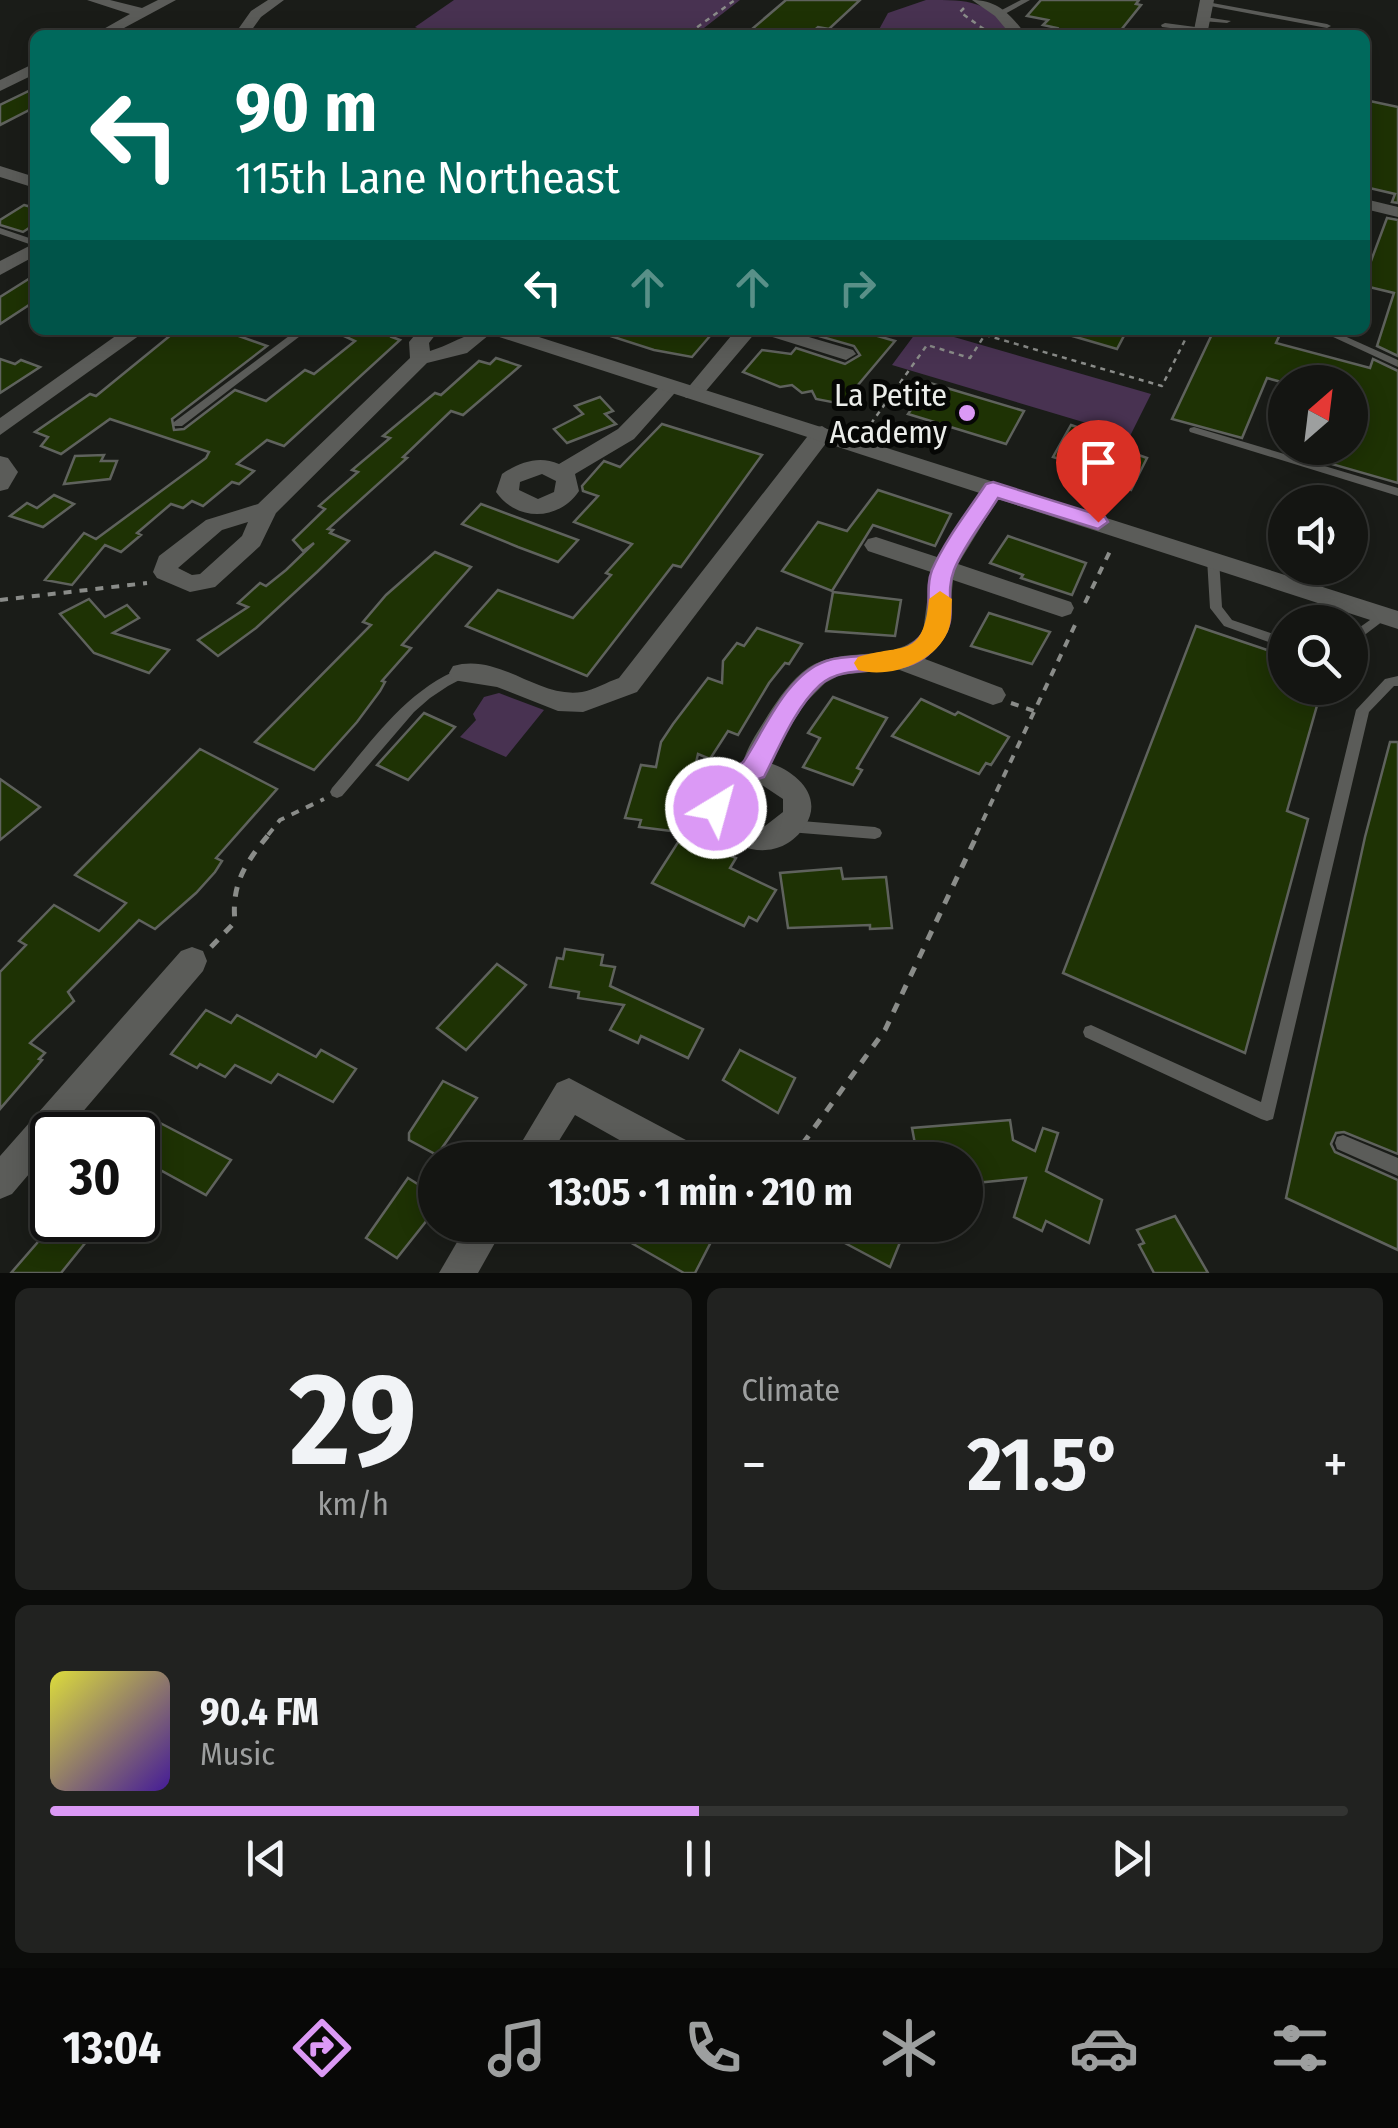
<!DOCTYPE html>
<meta charset="utf-8">
<style>
:root{--surface:#141512;--page:#212220;--text:#f1f3f6;--muted:#9d9f9f;--line:#333432;--accent:#db99f5}
body{margin:0;font-family:"Fira Sans Condensed",sans-serif;background:var(--page);color:var(--text);height:100vh;display:flex;flex-direction:column;font-size:38px;white-space:nowrap}
*{box-sizing:border-box;margin:0}
p{font-size:32px;color:var(--muted)}
.icon{flex:none;width:55px;height:55px;fill:none;stroke:currentColor;stroke-width:2;stroke-linecap:round;stroke-linejoin:round}
.map{position:relative;height:1273px;overflow:hidden}
.details{display:flex;flex-direction:column;gap:15px;padding:15px;background:#0b0c0a;flex:1}
.details>*{flex:none}
.banner{position:absolute;left:30px;top:30px;width:1340px;height:305px;border-radius:15px;box-shadow:0 5px 25px #0003,0 0 0 2px var(--line);background:#00695c;color:#fff;overflow:hidden}
.needle{width:65px;rotate:28deg}
.buttons{position:absolute;left:1268px;top:365px;display:grid;gap:20px}
.buttons a{display:grid;place-items:center;width:100px;height:100px;border-radius:50%;background:var(--surface);box-shadow:0 5px 25px #0003,0 0 0 2px var(--line);font-size:50px}
.speed{position:absolute;left:30px;top:1112px;display:flex;gap:20px;font-size:50px;font-weight:700;text-align:center}
.speed>*{display:grid;place-content:center;width:130px;height:130px;border-radius:50%;background:var(--surface);box-shadow:0 5px 25px #0003,0 0 0 2px var(--line);line-height:1}
.speed .limit{border:5px solid #111;border-radius:15px;background:#fff;color:#111}
.pin{position:absolute;display:grid;place-items:center;width:85px;height:85px;color:#fff;margin:-102px -42px;border-radius:50% 50% 50% 0;rotate:-45deg;box-shadow:0 0 10px #0007}
.pin .icon{rotate:45deg}
.me{position:absolute;width:110px;margin:-55px;rotate:37deg;stroke-linejoin:round;filter:drop-shadow(0 0 8px #0008)}
.turn{display:flex;align-items:center;gap:35px;height:210px;padding:0 40px;font-size:45px}
.turn .icon{width:130px;height:130px;stroke-width:2.5}
.turn b{display:block;font-size:70px;line-height:85px}
.lanes{display:flex;align-items:center;height:95px;padding:0 40px;background:#0003;justify-content:center;gap:50px;direction:ltr}
.lanes .off{opacity:.35}
.big{font-size:75px;font-weight:700;line-height:1.1}
.details .tile{flex:1;display:flex;flex-direction:column;justify-content:center;gap:15px;min-width:0;padding:0 35px;border-radius:15px;background:var(--page)}
.details .dial{align-items:center;gap:0}
.dial b{font-size:130px;line-height:1}
.song{display:flex;align-items:center;gap:30px}
.cover{width:120px;height:120px;border-radius:15px;background:linear-gradient(135deg,hsl(60 70% 55%),hsl(260 70% 35%))}
.played{height:10px;border-radius:5px;background:linear-gradient(90deg,var(--accent) 50%,var(--line) 50%)}
.keys{display:flex;justify-content:space-around;direction:ltr}
.heat{display:flex;justify-content:space-between;align-items:center;font-size:55px;direction:ltr}
.details .tiles{flex:1;display:grid;gap:15px;grid-template-columns:1fr 1fr}
.tile:last-child{grid-column:span 2}
.trip{position:absolute;left:418px;top:1142px;width:565px;height:100px;border-radius:50px;background:var(--surface);box-shadow:0 5px 25px #0003,0 0 0 2px var(--line);font-weight:700;line-height:100px;text-align:center}
.menu{display:flex;height:160px;justify-content:space-around;align-items:center;background:#080807;color:var(--muted)}
.menu .icon{width:70px;height:70px}
.menu .selected{color:var(--accent)}
.menu b{font-size:45px;color:var(--text)}
.map>svg:first-child{display:block}
.green{fill:#483251}
.building{fill:#1e3204;stroke:#5f625d;stroke-width:2.5}
.lines{fill:none;stroke-linecap:round;stroke-linejoin:round}
.path-far2{stroke:#8a8c89;stroke-width:2.5;stroke-dasharray:5 5;stroke-linecap:butt}
.path-far1{stroke:#8a8c89;stroke-width:4;stroke-dasharray:8 8;stroke-linecap:butt}
.path{stroke:#8a8c89;stroke-width:5;stroke-dasharray:10 10;stroke-linecap:butt}
.service{fill:#5b5c59;fill-rule:evenodd}
.minor{fill:#5b5c59;fill-rule:evenodd}
.tertiary{fill:#5b5c59;fill-rule:evenodd}
.route{fill:#db99f5;stroke:#8e639f;stroke-width:2.5}
.slow{fill:#f59e0b}
.poi-dot{fill:#db99f5;stroke:#060705;stroke-width:4}
.labels{text-anchor:middle;dominant-baseline:central;stroke-width:10;stroke-linejoin:round;paint-order:stroke}
.poi-label{font-size:32px;fill:#ebedea;stroke:#060705;text-anchor:end}
</style>
<div class="map">
<svg width="1398" height="1273" viewBox="0 0 1398 1273">
<rect width="100%" height="100%" fill="#1a1c18"/>
<g class="green">
<polygon points="454,0 740,0 695,35 432,35 415,27"/>
<path d="M926,0C971,0 987,0 1014,35H876L888,13Z"/>
<polygon points="918,330 958,330 954,337 1151,394 1130,436 892,365"/>
<polygon points="499,693 544,710 506,757 460,737 476,720 473,714 484,697"/>
</g>
<g class="building">
<polygon points="786,0 860,0 829,29 818,27 809,35 745,35"/>
<polygon points="1041,0 1139,0 1136,4 1141,5 1117,35 1051,35 1057,28 1043,25 1048,20 1027,16"/>
<polygon points="35,88 35,107 0,125 0,105"/>
<polygon points="1365,100 1398,107 1398,203 1392,202 1395,194 1365,187"/>
<polygon points="24,205 35,208 35,224 23,232 0,225 0,220"/>
<polygon points="1387,218 1398,220 1398,356 1377,346 1394,293 1365,286 1365,260 1371,261"/>
<polygon points="35,275 35,301 0,324 0,297"/>
<polygon points="177,330 222,330 267,346 172,419 174,430 184,429 235,390 266,401 305,370 314,374 355,341 331,330 401,330 392,337 400,340 284,446 267,440 237,464 254,471 239,484 232,482 203,506 192,501 183,508 171,504 137,533 141,535 121,552 105,545 72,585 45,580 84,533 96,539 206,458 209,452 110,419 61,454 41,446 48,437 35,432 90,394 96,396"/>
<polygon points="605,330 688,330 710,336 692,357 654,350 604,334"/>
<polygon points="811,330 857,330 895,341 842,404 816,399 812,391 802,393 792,385 780,387 743,372 762,350 791,354 796,348 845,364 860,355 854,346 808,333"/>
<polygon points="1069,330 1127,330 1117,349 1069,335"/>
<polygon points="1214,330 1282,330 1276,343 1370,368 1373,359 1398,371 1398,483 1328,463 1333,448 1350,448 1350,382 1285,383 1267,378 1242,438 1172,419"/>
<polygon points="496,358 520,366 463,415 451,411 403,457 407,458 328,529 333,530 330,533 349,541 317,572 256,628 218,656 198,640 248,607 238,603 260,583 266,586 286,570 314,543 303,551 293,540 325,509 319,506 358,472 352,470 390,438 383,436 435,393 441,395 479,361 490,364"/>
<polygon points="0,359 15,364 21,360 40,367 0,393"/>
<polygon points="930,383 1024,411 1006,444 908,414"/>
<polygon points="600,397 613,411 605,414 616,424 567,443 554,429 583,414 575,406"/>
<polygon points="662,424 762,455 681,567 673,565 587,676 466,626 498,590 573,618 611,575 606,573 632,544 574,522 598,496 583,491 582,486 604,461 620,467"/>
<polygon points="1071,425 1092,432 1088,437 1147,458 1131,490 1082,473 1085,467 1053,457"/>
<polygon points="104,455 101,461 117,461 110,479 64,484 75,456"/>
<polygon points="878,490 951,514 935,546 873,525 832,591 782,571 818,522 847,531"/>
<polygon points="54,495 74,504 43,527 10,516 27,503 37,508"/>
<polygon points="481,504 532,523 578,540 558,562 518,547 462,524"/>
<polygon points="1008,536 1086,563 1072,595 1021,578 1023,575 990,563"/>
<polygon points="435,552 471,567 402,645 411,648 382,681 385,682 380,691 357,722 314,770 255,742 371,625 363,622 386,595"/>
<polygon points="833,592 901,600 895,636 826,631"/>
<polygon points="89,599 105,617 127,605 139,618 113,633 169,650 149,673 94,653 60,614"/>
<polygon points="989,613 1050,632 1032,664 971,646"/>
<polygon points="1196,626 1285,656 1285,688 1322,688 1287,811 1308,819 1245,1053 1063,973"/>
<polygon points="757,628 802,644 789,664 785,663 769,683 738,735 728,731 710,759 698,754 680,832 639,827 641,820 625,818 641,765 656,767 661,742 673,724 708,678 722,683 723,661 737,643 744,646"/>
<polygon points="833,697 887,718 857,768 862,770 853,785 803,767 820,738 808,733"/>
<polygon points="921,699 955,715 958,712 1009,737 991,765 986,763 979,774 892,736"/>
<polygon points="424,713 455,727 408,780 377,765"/>
<polygon points="1390,742 1398,742 1398,1154 1344,1132 1336,1133 1331,1144 1335,1152 1398,1180 1398,1250 1286,1198 1365,837"/>
<polygon points="200,749 277,789 216,858 222,861 215,872 196,893 155,929 139,920 68,992 74,1001 30,1043 45,1053 39,1059 42,1060 0,1109 0,972 26,945 19,941 54,905 99,931 126,903 75,875"/>
<polygon points="0,779 40,807 0,840"/>
<polygon points="682,836 736,858 730,868 776,890 757,921 749,917 744,926 652,883"/>
<polygon points="841,868 843,879 886,877 892,928 870,929 870,925 788,928 780,873"/>
<polygon points="565,949 603,955 601,965 615,967 610,986 703,1029 688,1058 641,1036 638,1043 610,1030 624,1005 578,998 579,992 550,987 557,958 563,959"/>
<polygon points="497,964 526,985 466,1050 437,1028"/>
<polygon points="206,1010 231,1023 237,1015 316,1057 321,1050 356,1069 333,1102 278,1074 271,1083 235,1065 225,1077 200,1064 197,1068 171,1054"/>
<polygon points="740,1050 795,1078 778,1113 723,1080"/>
<polygon points="443,1081 477,1098 437,1155 409,1140 409,1133"/>
<polygon points="141,1113 231,1160 206,1195 160,1170 138,1201 138,1135 124,1135"/>
<polygon points="1010,1120 1013,1140 1035,1151 1043,1128 1058,1133 1046,1171 1102,1200 1089,1243 1046,1221 1042,1231 1014,1217 1026,1178 965,1184 965,1160 918,1160 912,1128"/>
<polygon points="408,1178 435,1195 435,1210 397,1258 366,1238"/>
<polygon points="1175,1216 1208,1273 1154,1273 1139,1245 1144,1243 1137,1230"/>
<polygon points="57,1220 65,1220 90,1237 61,1273 11,1273"/>
<polygon points="600,1225 684,1225 712,1240 695,1273 684,1273"/>
<polygon points="811,1225 883,1225 903,1235 890,1267"/>
</g>
<g class="lines">
<g class="path-far2">
<polyline points="964,8 960,12 992,35"/>
<polyline points="689,33 735,0"/>
<polyline points="985,335 1162,386 1190,330"/>
<polyline points="865,432 927,345 970,358 988,330"/>
</g>
<g class="path-far1">
<polyline points="0,600 147,583"/>
<polyline points="1085,603 1111,549"/>
<polyline points="1011,703 1034,711"/>
<polyline points="268,835 280,820 324,799"/>
<polyline points="976,835 1075,625"/>
</g>
<g class="path">
<path d="M211,947L235,922C231,883 246,862 270,833"/>
<polyline points="791,1160 885,1030 978,833"/>
</g>
<g class="service">
<polygon points="1021,0 1030,0 1003,15 996,13"/>
<polygon points="1207,2 1327,24 1331,26 1327,28 1205,5 1205,3"/>
<polygon points="1205,17 1231,21 1227,23 1202,21 1201,19"/>
<polygon points="1165,23 1203,28 1207,30 1203,32 1162,27 1161,25"/>
<polygon points="0,228 35,240 35,246 0,234"/>
<polygon points="297,330 308,330 182,426 174,426 174,422"/>
<polygon points="1318,330 1331,330 1398,360 1398,367"/>
<polygon points="1194,427 1398,488 1398,496 1190,432 1189,430 1190,428"/>
<polygon points="1213,555 1219,559 1222,607 1232,620 1285,638 1285,648 1224,626 1210,608 1207,559"/>
<polygon points="1383,611 1387,612 1389,615 1387,618 1350,646 1350,634"/>
<path d="M462,668L467,670L468,673L467,676L448,686L430,698L414,712L342,796L337,798L332,796L330,792L332,788C370,744 405,690 462,668Z"/>
<polygon points="1398,676 1398,686 1394,686 1369,712 1273,1119 1267,1121 1261,1119 1085,1037 1083,1032 1085,1027 1091,1025 1261,1102 1356,710 1385,679"/>
<polygon points="789,820 875,827 880,829 882,833 880,837 875,839 789,832 784,830 782,826 784,822"/>
<polygon points="1343,1135 1398,1158 1398,1176 1337,1149 1335,1143 1337,1137"/>
</g>
<g class="minor">
<polygon points="87,0 110,0 142,8 158,0 176,0 111,35 93,35 130,14"/>
<polygon points="268,0 284,0 261,17 248,35 234,35 251,11"/>
<polygon points="35,63 35,74 0,91 0,80"/>
<polygon points="35,243 35,256 0,275 0,261"/>
<polygon points="124,330 147,330 0,435 0,418"/>
<path d="M419,330H439L429,343L430,351C454,344 469,330 495,330L467,353L427,363L276,513L260,546L215,587L190,592L157,578L153,572L159,556L206,520L258,504L410,358L409,342ZM248,522L242,536L200,574L192,575L178,568L222,530Z"/>
<polygon points="736,330 785,330 853,350 856,354 846,360 756,332 700,398 686,398 683,394 686,390"/>
<path d="M671,380L681,386L634,439L575,474L579,491C559,521 517,522 496,492L502,474C520,462 539,455 559,464L618,429L664,382ZM542,474L556,481L554,492L538,499L519,490L520,482Z"/>
<path d="M822,426L833,433L830,438L637,692L583,712L558,711L497,687L453,680L449,673L453,666C499,652 538,699 582,692C594,690 607,682 619,678L814,428Z"/>
<polygon points="0,456 8,458 18,472 8,489 0,491"/>
<path d="M993,482L1004,489L958,564L1071,602L1074,608L1071,614L1062,617L953,580L948,632L925,659L1002,688L1006,695L1002,702L993,705L897,669L840,675L825,683L805,703L770,759V763C797,772 824,797 805,826C758,897 643,792 743,763C747,746 759,730 768,715C779,698 791,680 808,668C844,644 894,666 923,632L931,572L868,551L864,545L868,539L876,537L937,557L985,484ZM756,781L783,799V812L765,826L744,822L730,804C733,788 742,785 756,781Z"/>
<polygon points="192,947 203,951 207,961 203,971 63,1135 52,1135 52,1147 12,1194 0,1199 0,1156 181,951"/>
<polygon points="569,1078 701,1148 706,1160 655,1160 575,1115 547,1160 511,1160 557,1083"/>
<polygon points="467,1225 505,1225 478,1273 439,1273"/>
</g>
<g class="tertiary">
<path d="M972,0C998,0 1011,15 1026,35H1011L995,16Z"/>
<polygon points="1200,0 1214,0 1207,35 1193,35"/>
<polygon points="0,166 35,177 35,188 0,177"/>
<polygon points="1365,199 1398,207 1398,217 1365,209"/>
<polygon points="487,330 517,330 1398,611 1398,629 490,334"/>
</g>
</g>
<path class="route" d="M993,482L1105,517L1108,522L1098,529L998,498C984,521 964,545 954,570C942,602 964,617 934,649C902,685 850,658 820,685C795,708 779,748 764,777L734,788L725,815L716,818L707,815L703,808C705,797 706,787 712,779C720,769 738,770 744,761C765,729 787,674 826,661C855,651 890,663 915,642C939,621 922,595 932,570C945,540 968,511 986,484Z"/>
<path class="slow" d="M940,591L952,599C951,609 952,622 948,631C935,663 889,679 858,670L854,663L858,657C903,643 923,660 929,599Z"/>
<circle class="poi-dot" cx="967" cy="413" r="10"/>
<g class="labels">
<g class="poi-label">
<text x="947" y="395">La Petite<tspan x="947" dy="37">Academy</tspan></text>
</g>
</g>
</svg>
<div class="buttons">
<a><svg class="needle" viewBox="-14 -14 28 28"><path d="M0-13l5 13h-10z" fill="#e53935"/><path d="M0 13l5-13h-10z" fill="#9d9f9f"/></svg></a>
<a><svg class="icon" aria-label="sound" viewBox="0 0 24 24"><path d="M4 9h4l5-4v14l-5-4H4zM17 9q2 3 0 6"/></svg></a>
<a><svg class="icon" aria-label="search" viewBox="0 0 24 24"><circle cx="10" cy="10" r="6"/><path d="M15 15l6 6"/></svg></a>
</div>
<div class="speed"><div class="limit">30</div></div>
<div class="pin" style="left:1098px;top:522px;background:#d93025"><svg class="icon" aria-label="arrive" viewBox="0 0 24 24"><path d="M6 21V4h12l-3 4 3 4H6"/></svg></div>
<svg class="me" style="left:716px;top:808px" viewBox="-20 -20 40 40"><circle r="17" fill="#db99f5" stroke="#fff" stroke-width="3"/><path d="M0-11L8 9 0 5-8 9z" fill="#fff"/></svg>
<div class="trip">13:05 · 1 min · 210 m</div>
<div class="banner">
<div class="turn"><svg class="icon" aria-label="left" viewBox="0 0 24 24"><path d="M17 20v-9H6M10 6l-5 5 5 5"/></svg><div><b>90 m</b>115th Lane Northeast</div></div>
<div class="lanes"><svg class="icon" aria-label="left" viewBox="0 0 24 24"><path d="M17 20v-9H6M10 6l-5 5 5 5"/></svg><svg class="icon off" aria-label="ahead" viewBox="0 0 24 24"><path d="M12 20V5M6 11l6-6 6 6"/></svg><svg class="icon off" aria-label="ahead" viewBox="0 0 24 24"><path d="M12 20V5M6 11l6-6 6 6"/></svg><svg class="icon off" aria-label="right" viewBox="0 0 24 24"><path d="M7 20v-9h11M14 6l5 5-5 5"/></svg></div>
</div>
</div>
<section class="details">
<div class="tiles">
<div class="tile dial"><b>29</b><p>km/h</p></div>
<div class="tile"><p>Climate</p>
<div class="heat"><a>−</a><b class="big">21.5°</b><a>+</a></div>
</div>
<div class="tile">
<div class="song"><i class="cover"></i><div><b>90.4 FM</b><p>Music</p></div></div>
<div class="played"></div>
<div class="keys"><svg class="icon" aria-label="previous" viewBox="0 0 24 24"><path d="M18 5L8 12l10 7zM5 5v14"/></svg><svg class="icon" aria-label="pause" viewBox="0 0 24 24"><path d="M8 5v14M16 5v14"/></svg><svg class="icon" aria-label="next" viewBox="0 0 24 24"><path d="M6 5l10 7-10 7zM19 5v14"/></svg></div>
</div>
</div>
</section>
<nav class="menu">
<b>13:04</b>
<svg class="icon selected" aria-label="directions" viewBox="0 0 24 24"><path d="M12 3l9 9-9 9-9-9zM9 14v-3h6M13 9l2 2-2 2"/></svg>
<svg class="icon" aria-label="music" viewBox="0 0 24 24"><path d="M9 18V5l10-2v13"/><circle cx="6" cy="18" r="3"/><circle cx="16" cy="16" r="3"/></svg>
<svg class="icon" aria-label="phone" viewBox="0 0 24 24"><path d="M5 4h4l2 5-3 2q2 4 5 5l2-3 5 2v4C11 20 4 13 5 4z"/></svg>
<svg class="icon" aria-label="climate" viewBox="0 0 24 24"><path d="M12 3v18M4 7l16 10M4 17L20 7"/></svg>
<svg class="icon" aria-label="car" viewBox="0 0 24 24"><path d="M5 17H2v-5l4-1 3-4h7l3 4 3 1v5h-3M9 17h6M6 11h13"/><circle cx="7" cy="17" r="2"/><circle cx="17" cy="17" r="2"/></svg>
<svg class="icon" aria-label="filters" viewBox="0 0 24 24"><path d="M4 7h16M4 17h16"/><circle cx="9" cy="7" r="2"/><circle cx="15" cy="17" r="2"/></svg>
</nav>
